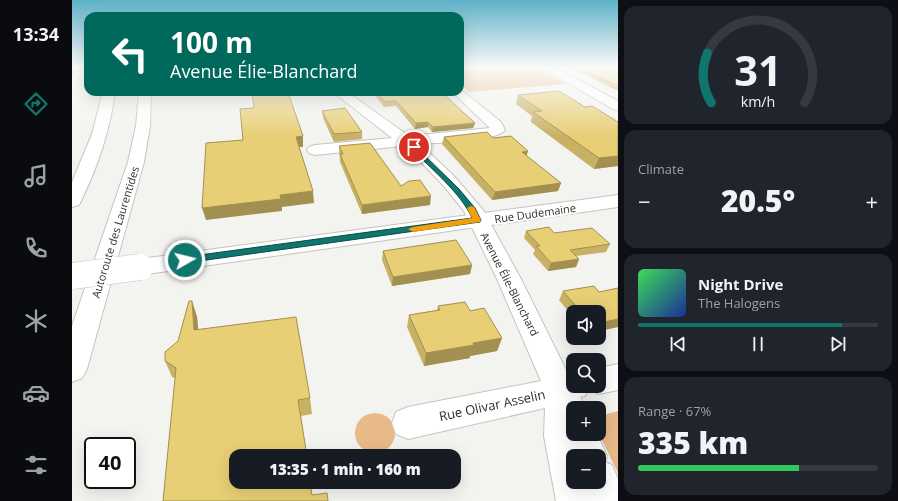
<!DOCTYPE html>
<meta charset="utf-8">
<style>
:root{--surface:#171b24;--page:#20242c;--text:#f1f3f6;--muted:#9ea1a6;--line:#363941;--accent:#0f766e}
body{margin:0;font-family:"Open Sans",sans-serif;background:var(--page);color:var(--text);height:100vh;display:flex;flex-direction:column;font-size:15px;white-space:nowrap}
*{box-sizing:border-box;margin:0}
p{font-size:13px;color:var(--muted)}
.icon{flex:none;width:22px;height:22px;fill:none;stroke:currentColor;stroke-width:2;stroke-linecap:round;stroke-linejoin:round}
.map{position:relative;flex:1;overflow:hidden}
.panel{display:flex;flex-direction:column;gap:6px;padding:6px;background:#0d0f14;width:280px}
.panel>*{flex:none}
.banner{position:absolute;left:12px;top:12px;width:380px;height:84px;border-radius:12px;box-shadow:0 4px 16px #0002;background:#00695c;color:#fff;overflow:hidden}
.buttons{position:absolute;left:494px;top:305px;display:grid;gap:8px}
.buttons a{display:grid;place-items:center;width:40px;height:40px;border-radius:8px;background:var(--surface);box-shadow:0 4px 16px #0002;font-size:20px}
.speed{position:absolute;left:12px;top:437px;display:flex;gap:8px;font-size:20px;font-weight:700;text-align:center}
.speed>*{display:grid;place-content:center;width:52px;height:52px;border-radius:50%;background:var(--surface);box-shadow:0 4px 16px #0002;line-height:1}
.speed .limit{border:2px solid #111;border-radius:6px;background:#fff;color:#111}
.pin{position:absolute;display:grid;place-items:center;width:34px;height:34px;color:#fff;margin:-17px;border:2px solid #fff;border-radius:50%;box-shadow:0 1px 4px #0007}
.me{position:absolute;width:44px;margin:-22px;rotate:82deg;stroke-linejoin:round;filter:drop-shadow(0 0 3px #0008)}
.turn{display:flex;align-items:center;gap:14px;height:84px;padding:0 20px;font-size:18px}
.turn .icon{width:52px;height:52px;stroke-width:2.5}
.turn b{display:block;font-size:28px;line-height:34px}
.big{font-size:30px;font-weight:800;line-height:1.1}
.panel .widget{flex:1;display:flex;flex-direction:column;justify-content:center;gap:6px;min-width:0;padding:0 14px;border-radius:12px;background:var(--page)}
.panel .dial{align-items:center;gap:0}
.dial svg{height:104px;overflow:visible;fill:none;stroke:var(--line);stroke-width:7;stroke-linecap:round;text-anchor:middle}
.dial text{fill:var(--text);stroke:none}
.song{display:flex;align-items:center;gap:12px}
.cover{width:48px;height:48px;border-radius:6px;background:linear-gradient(135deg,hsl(130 70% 55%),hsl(230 70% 35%))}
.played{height:4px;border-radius:2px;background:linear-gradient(90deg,var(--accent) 85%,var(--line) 85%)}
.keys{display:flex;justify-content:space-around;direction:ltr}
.heat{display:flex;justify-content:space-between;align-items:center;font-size:22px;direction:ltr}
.charge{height:6px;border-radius:3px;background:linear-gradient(90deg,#34c759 67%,var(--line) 0)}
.trip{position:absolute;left:157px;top:449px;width:232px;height:40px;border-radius:12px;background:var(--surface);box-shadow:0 4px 16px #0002;font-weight:800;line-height:40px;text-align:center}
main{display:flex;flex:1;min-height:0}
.menu{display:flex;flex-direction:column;width:72px;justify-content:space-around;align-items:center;background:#090b0e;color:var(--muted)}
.menu .icon{width:28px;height:28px}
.menu .on{color:var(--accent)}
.menu b{font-size:18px;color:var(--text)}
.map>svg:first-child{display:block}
.green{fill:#eab989}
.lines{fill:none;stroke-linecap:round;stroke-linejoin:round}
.minor-casing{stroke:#c3c5c1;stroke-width:2}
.tertiary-casing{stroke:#c3c5c1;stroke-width:2}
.motorway-casing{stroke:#c3c5c1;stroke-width:2}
.minor{fill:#fff;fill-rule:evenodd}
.tertiary{fill:#fff;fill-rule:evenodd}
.motorway{fill:#fff;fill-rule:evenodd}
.tertiary-bridge-casing{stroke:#c3c5c1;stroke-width:27;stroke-linecap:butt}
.tertiary-bridge{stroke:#fff;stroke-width:26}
.wall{fill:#c8b164}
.shaded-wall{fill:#a29051}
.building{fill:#e8ce74;stroke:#a29051}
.route{fill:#0f766e;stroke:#0a4d48}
.slow{fill:#f59e0b}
.labels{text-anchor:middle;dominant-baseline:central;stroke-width:4;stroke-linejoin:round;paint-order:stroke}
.street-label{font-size:11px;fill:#2f302e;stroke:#fff}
.near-street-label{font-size:13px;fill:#2f302e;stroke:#fff}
</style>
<main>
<nav class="menu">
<b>13:34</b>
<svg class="icon on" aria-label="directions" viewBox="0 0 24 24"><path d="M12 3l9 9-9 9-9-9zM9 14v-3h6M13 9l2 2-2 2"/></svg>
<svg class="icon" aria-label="music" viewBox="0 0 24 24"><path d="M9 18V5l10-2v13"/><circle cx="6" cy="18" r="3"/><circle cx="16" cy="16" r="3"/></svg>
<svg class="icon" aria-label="phone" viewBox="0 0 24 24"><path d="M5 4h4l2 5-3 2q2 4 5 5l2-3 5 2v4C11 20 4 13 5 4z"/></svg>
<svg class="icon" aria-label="climate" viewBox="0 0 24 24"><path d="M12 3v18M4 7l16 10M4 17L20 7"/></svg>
<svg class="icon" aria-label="car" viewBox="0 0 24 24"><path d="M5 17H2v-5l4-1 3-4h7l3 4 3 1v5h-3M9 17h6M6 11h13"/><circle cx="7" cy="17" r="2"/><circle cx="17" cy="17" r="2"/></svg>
<svg class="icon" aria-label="filters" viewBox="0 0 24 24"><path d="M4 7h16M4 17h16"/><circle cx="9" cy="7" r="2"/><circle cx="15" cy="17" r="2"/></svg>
</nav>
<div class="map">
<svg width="546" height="501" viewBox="0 0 546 501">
<rect width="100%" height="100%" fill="#f3f4f0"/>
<g class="green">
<polygon points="388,67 464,67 494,84 398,92 388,84"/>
<polygon points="546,411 546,473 527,434 527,416"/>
<circle cx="303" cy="433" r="20"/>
</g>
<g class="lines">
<defs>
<g id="minor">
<polygon points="469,67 482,67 546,101 546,110 541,109"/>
<path d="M388,89L429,122L433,130C426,141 364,143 348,144L382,176L411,210L449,279L496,374L501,373V386H527V368L546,364V390L527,394L516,389L513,396L508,397L513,408H501V434H525L535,456L533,462L540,465L546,479V501H484L472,436L473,408L336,439L324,434L320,423L324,412L336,407L469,381L425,279L392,211L370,184L340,153L331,146L243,155L237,153L235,150L237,147L243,145L320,138L261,92H275L337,136L418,128L380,92H388ZM501,456H527V482H501Z"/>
</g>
<polygon id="tertiary" points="546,195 546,207 68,275 60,272 56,267 60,262 68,259"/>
<g id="motorway">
<path d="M31,92H43C38,130 26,166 9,201L7,205L0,207V182L20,134Z"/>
<polygon points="67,92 79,92 78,126 72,162 15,369 10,378 0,382 0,326 56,162 64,126"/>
</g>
</defs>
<use href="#minor" class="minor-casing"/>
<use href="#tertiary" class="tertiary-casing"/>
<use href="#motorway" class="motorway-casing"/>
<use href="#minor" class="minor"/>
<use href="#tertiary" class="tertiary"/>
<use href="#motorway" class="motorway"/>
<defs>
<polyline id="tertiary-bridge" points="0,276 68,267"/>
</defs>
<use href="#tertiary-bridge" class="tertiary-bridge-casing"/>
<use href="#tertiary-bridge" class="tertiary-bridge"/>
</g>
<g class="wall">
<polygon points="497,67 546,67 546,91"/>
<polygon points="293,92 369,92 403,123 401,128 360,132 356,127 343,129 324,106 312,107 302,94 294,94"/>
<polygon points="446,95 513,107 546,122 546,166 522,169 459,122 460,116 444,104"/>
<polygon points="250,111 290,132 290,139 262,142 251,118"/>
<polygon points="372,137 421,138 455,156 489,183 486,191 420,200 370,144"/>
<polygon points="267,146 329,186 358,205 290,214 268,162"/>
<polygon points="454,231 482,233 538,244 534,252 504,256 507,259 504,267 476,271 461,254 463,250 452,238"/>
<polygon points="311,251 400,265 398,274 320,286 310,260"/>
<polygon points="546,288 546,327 527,331 527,312 501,312 501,317 487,300 491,291 527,292"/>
<polygon points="120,301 125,317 126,329 238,398 240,414 229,416 240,495 256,501 91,501 103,378 100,377 93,361 106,341"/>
<polygon points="366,306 398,311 430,338 425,351 398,356 398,358 352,366 335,327 337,315 365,310"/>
</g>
<g class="shaded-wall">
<polygon points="0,67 2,73 0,76"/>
<rect x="294" y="92" width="8" height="2"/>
<polygon points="356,122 356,127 343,129 344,123"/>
<polygon points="403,123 401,128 360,132 361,127"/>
<polygon points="231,136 231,147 225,147 224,137"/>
<polygon points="456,151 454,158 450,152"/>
<polygon points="546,156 546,166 522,169 527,158"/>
<polygon points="489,183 486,191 420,200 423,192"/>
<polygon points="241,191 242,203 210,207 210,211 134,220 130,208 208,195"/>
<polygon points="359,196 358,205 290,214 290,205"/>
<polygon points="507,259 504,267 476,271 479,263"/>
<polygon points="400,265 398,274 320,286 321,277"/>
<polygon points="120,301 125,317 128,346 122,330"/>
<polygon points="546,319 546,327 527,331 527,323"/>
<polygon points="430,338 425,351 398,356 398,358 352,366 354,353 401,343"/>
</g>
<g class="building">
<polygon points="506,67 546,67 546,86"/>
<polygon points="487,91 513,107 520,106 546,122 546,156 527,158 461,112 470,111 446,95"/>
<polygon points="180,92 216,92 231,136 224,137 241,191 208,195 209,199 130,208 134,143 171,140 168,109 182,108"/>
<polygon points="305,92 369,92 403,123 361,127 356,122 344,123 324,101 312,102"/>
<polygon points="273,108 290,132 262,134 250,111"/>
<polygon points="415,132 421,138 439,136 456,151 450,152 489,183 423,192 372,137"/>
<polygon points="298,143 329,186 337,181 348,180 359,196 290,205 268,154 271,154 267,146"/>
<polygon points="477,227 482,233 520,228 538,244 498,250 507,259 479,263 464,246 468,246 454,231"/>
<polygon points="384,240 400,265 321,277 311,251"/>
<polygon points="522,286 527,292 546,288 546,319 527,323 527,312 509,312 491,291"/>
<polygon points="117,301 120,301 122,330 224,317 238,398 226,400 235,456 164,456 164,482 238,482 240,495 255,493 256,501 91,501 104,368 93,361 93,352 106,341"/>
<polygon points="393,302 398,311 412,308 430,338 401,343 402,345 354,353 337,315 368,310 366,306"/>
</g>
<linearGradient id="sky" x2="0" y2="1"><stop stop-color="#5db2c8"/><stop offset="0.49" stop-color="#fafaf8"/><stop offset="1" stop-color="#fafaf8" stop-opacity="0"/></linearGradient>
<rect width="546" height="137" fill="url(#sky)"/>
<path class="route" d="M342,145L387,189L403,208L409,220L408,222L113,263L108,260L113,257L400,218C389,193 359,169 339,148L338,147Z"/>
<polygon class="slow" points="399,206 402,207 409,220 408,222 341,232 336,229 341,227 400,218 395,208"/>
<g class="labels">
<g class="street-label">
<text transform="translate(463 213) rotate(-8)">Rue Dudemaine</text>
<text transform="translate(43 232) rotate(-73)">Autoroute des Laurentides</text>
<text transform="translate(438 284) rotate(63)">Avenue Élie-Blanchard</text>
</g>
<g class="near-street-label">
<text transform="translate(420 405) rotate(-12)">Rue Olivar Asselin</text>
</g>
</g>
</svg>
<div class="buttons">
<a><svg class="icon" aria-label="sound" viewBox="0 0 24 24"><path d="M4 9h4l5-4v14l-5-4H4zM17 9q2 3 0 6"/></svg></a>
<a><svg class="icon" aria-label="search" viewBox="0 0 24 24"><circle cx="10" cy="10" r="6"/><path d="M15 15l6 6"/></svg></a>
<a>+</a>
<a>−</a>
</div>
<div class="speed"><div class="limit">40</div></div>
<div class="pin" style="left:342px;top:147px;background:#d93025"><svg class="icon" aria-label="arrive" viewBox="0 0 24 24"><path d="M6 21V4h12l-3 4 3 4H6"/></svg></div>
<svg class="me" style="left:113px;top:260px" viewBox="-20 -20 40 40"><circle r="17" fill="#0f766e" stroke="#fff" stroke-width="3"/><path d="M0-11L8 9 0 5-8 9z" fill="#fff"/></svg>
<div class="trip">13:35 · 1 min · 160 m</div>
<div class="banner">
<div class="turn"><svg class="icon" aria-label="left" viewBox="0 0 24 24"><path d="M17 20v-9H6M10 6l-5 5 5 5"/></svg><div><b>100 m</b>Avenue Élie-Blanchard</div></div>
</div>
</div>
<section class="panel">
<div class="widget dial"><svg viewBox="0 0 100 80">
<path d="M14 69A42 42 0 1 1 86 69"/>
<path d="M14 69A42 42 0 0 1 11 31" stroke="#0f766e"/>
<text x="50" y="56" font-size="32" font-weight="700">31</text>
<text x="50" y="72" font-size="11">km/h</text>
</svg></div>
<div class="widget"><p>Climate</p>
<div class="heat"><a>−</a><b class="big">20.5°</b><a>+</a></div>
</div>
<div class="widget">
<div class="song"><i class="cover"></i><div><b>Night Drive</b><p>The Halogens</p></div></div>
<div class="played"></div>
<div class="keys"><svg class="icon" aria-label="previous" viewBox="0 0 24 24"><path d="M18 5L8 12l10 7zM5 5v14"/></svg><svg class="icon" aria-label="pause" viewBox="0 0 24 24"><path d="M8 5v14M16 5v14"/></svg><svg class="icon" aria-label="next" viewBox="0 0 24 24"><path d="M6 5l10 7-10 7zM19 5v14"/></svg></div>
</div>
<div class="widget"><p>Range · 67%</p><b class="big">335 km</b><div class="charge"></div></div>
</section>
</main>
